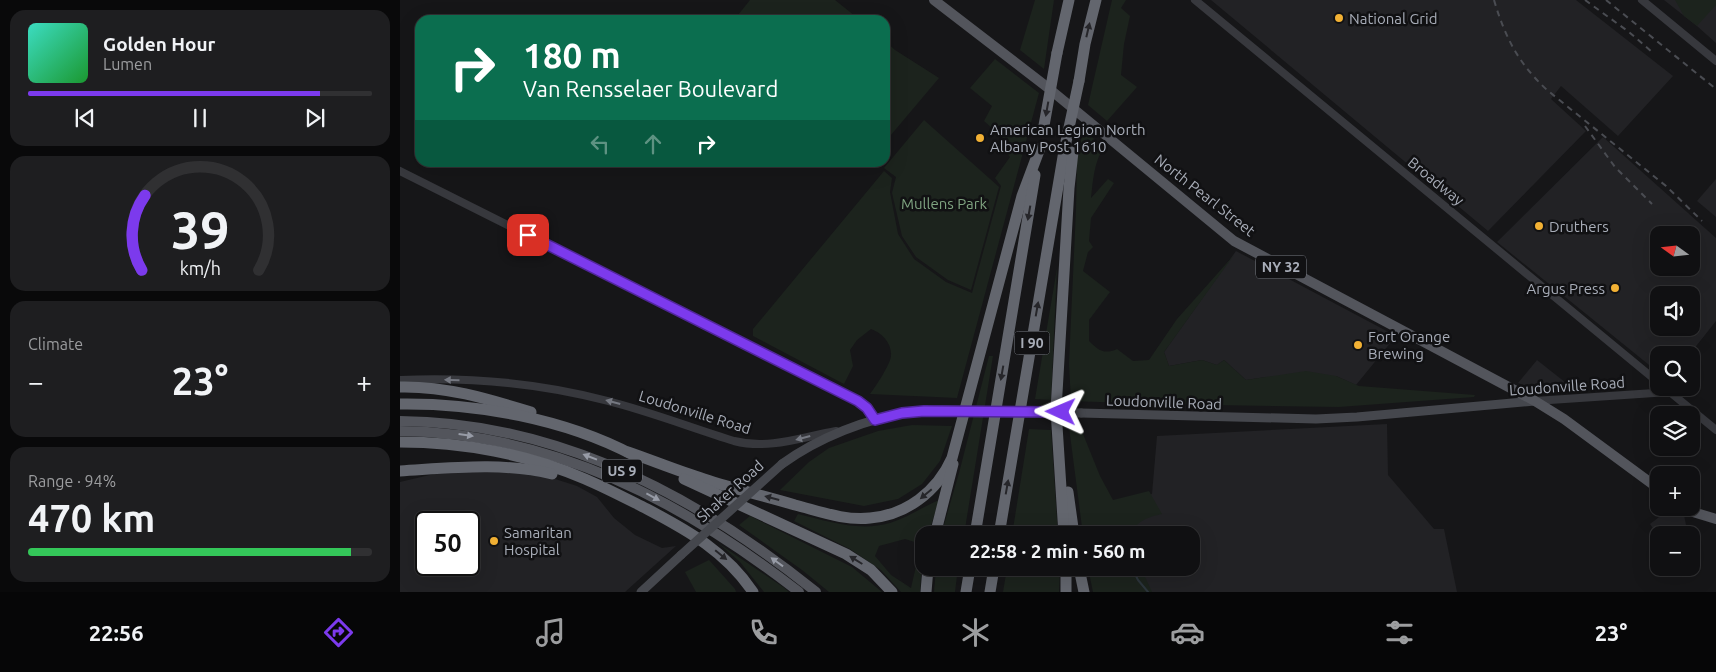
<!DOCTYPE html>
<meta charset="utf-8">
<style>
:root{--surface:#101012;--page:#1e1e20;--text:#f1f3f6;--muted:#9c9d9f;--line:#303032;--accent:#7c3aed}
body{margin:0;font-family:Ubuntu,sans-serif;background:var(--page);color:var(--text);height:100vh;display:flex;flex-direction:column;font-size:19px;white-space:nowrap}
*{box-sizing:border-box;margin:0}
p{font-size:16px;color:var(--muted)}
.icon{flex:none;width:28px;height:28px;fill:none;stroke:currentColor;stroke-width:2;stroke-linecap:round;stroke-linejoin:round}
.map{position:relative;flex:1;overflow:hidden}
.details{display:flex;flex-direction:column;gap:10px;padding:10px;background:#09090a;width:400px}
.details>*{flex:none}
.top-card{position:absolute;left:15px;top:15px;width:475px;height:152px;border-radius:15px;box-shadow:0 5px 20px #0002,0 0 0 1px var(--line);background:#0b6e4f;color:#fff;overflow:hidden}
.needle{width:32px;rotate:285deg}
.controls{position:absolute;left:1250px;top:226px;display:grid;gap:10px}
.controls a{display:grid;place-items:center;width:50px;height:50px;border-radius:10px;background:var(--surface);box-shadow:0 5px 20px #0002,0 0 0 1px var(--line);font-size:25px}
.speed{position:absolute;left:15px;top:511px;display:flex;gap:10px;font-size:25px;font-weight:700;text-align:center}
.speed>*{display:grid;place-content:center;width:65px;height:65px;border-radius:50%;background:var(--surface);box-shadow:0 5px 20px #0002,0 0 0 1px var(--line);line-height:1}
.speed .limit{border:2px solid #111;border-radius:8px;background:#fff;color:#111}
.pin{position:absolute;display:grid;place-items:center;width:42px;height:42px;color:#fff;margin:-21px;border-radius:10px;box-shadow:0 2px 8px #0006}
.me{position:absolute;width:55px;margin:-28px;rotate:271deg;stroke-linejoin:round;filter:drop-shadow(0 0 4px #0008)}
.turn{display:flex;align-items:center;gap:18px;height:105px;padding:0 25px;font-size:22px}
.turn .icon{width:65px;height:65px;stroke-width:2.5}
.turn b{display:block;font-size:35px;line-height:42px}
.lanes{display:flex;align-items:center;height:48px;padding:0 25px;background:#0003;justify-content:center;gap:25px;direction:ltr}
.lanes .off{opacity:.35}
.big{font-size:38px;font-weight:700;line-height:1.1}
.details .widget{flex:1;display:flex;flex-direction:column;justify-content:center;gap:8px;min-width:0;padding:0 18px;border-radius:15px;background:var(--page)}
.details .dial{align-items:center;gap:0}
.dial svg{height:130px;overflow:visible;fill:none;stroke:var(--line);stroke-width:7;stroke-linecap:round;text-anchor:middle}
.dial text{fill:var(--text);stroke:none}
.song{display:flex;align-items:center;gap:15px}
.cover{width:60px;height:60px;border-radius:8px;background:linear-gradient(135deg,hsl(170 70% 55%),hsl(130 70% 35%))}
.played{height:5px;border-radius:2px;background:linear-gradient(90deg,var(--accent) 85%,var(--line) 85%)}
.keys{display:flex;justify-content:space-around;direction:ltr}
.heat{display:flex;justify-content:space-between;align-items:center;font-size:28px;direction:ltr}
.charge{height:8px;border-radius:4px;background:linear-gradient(90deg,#34c759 94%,var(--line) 0)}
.trip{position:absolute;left:515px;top:526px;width:285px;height:50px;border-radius:15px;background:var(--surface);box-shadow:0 5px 20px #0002,0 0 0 1px var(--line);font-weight:700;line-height:50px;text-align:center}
.tabs{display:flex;height:80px;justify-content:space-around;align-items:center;background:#060607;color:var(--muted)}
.tabs .icon{width:35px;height:35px}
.tabs .on{color:var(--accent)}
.tabs b{font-size:22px;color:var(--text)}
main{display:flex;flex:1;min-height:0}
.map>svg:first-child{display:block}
.built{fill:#222225;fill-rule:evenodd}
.green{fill:#1c231d;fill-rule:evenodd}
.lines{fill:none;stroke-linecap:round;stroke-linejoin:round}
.stream{stroke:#2c353c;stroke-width:2}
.tertiary{stroke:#37383d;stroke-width:8}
.secondary{stroke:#45474d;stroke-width:9}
.primary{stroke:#53555c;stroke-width:10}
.motorway{stroke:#63666e;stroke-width:11}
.rail{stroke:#4a4c52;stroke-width:2;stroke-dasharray:6 5;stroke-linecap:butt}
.secondary-bridge{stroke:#45474d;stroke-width:9}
.motorway-bridge{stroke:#63666e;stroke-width:11}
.oneway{fill:#26262a}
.oneway2{fill:#757881}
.oneway3{fill:#979ba6}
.route-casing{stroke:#51269a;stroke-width:12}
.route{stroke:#7c3aed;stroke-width:9}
.poi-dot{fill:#f2b134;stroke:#111113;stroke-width:2}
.labels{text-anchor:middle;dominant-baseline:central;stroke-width:5;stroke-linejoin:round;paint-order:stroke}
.shield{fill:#111113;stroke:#7b7e86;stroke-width:1}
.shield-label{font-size:14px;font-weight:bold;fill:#a8adb8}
.poi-label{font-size:15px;fill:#a8adb8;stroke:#111113;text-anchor:start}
.street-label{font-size:15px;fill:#a8adb8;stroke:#111113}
.park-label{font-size:15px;fill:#7fa381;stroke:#111113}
</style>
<main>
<section class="details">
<div class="widget">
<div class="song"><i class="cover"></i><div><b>Golden Hour</b><p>Lumen</p></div></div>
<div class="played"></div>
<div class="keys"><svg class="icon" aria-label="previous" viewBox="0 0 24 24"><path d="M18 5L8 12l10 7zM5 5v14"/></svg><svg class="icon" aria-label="pause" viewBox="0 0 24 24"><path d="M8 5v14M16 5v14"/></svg><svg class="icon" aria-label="next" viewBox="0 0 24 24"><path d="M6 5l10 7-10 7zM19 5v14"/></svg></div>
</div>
<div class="widget dial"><svg viewBox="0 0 100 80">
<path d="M14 69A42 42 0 1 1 86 69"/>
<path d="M14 69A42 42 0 0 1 16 23" stroke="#7c3aed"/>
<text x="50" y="56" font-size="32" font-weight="700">39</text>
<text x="50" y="72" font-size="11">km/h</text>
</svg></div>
<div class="widget"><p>Climate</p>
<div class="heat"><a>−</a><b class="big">23°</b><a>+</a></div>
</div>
<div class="widget"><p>Range · 94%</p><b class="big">470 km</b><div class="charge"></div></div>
</section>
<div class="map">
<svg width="1316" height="592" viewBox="0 0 1316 592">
<rect width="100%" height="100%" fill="#161618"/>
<g class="built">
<polygon points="811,0 1176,0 1273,76 1218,136 1161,86 1151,99 1186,131 1088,231"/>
<polygon points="1264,0 1316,0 1316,43 1297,26"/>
<path d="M1203,137L1316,238V321L1289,355H1259V373L1097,242ZM1259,235H1291V268H1259ZM1259,295H1291V328H1259Z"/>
<polygon points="1316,179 1316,217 1297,201"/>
<polygon points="836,251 996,336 956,385 936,376 867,377 846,380 824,360 817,365 802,360 769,366 764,352"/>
<polygon points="1137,360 1175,390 1139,391 1118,383"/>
<polygon points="987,424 988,475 1034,529 1044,529 1057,592 748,592 736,568 791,568 791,535 720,535 706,507 752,494 757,436"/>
<path d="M88,470L152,478L177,486L197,497L214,518L235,535L262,548L276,546L225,592H0V482L34,474ZM26,522H69V565H26Z"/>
<polygon points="1271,508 1275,508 1284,515 1286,525 1281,535 1259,535 1259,537 1250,524"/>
</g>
<g class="green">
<polygon points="350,0 435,0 460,20 334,20"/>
<polygon points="635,0 654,0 644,69 620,50"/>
<polygon points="712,0 726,0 721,8 730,16 724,44 721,75 737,87 707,121 688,105"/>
<polygon points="1275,0 1316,0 1316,5 1297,26 1284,16"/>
<polygon points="485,41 495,50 539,78 485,142"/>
<path d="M595,59L639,93L557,398L470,394C476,386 490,365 491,356C492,343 482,333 471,329L457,340L450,350L453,366L444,384L353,336V329L484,171L492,178L490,192L498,234L514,259L546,282L572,293L601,186L595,178L610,157L602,147L604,139L584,121L592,106L570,88Z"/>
<polygon points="524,120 599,187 571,290 548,280 516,257 502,236 492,193 496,177 484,168"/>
<path d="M683,130L704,147C694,162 693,180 691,198L708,179L714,183L691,218L689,241L693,247L688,252L683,271L710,292L689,320V341C698,350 704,355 717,349L733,361L749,360L777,319L834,255L764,352L769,366L802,360L817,365L824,360L846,380L906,371L936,376L959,386L1075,395L1074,397L939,407L755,404L671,401L669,364L676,209L677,161Z"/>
<polygon points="657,268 651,400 635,399"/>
<polygon points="589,356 593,356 564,535 541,535 559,473"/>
<polygon points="512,425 552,426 540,461 522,484 498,499 464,506 380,490 409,462 429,448 478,431"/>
<path d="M669,427L681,429L700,476L713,500L749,491L762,514C748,517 736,521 731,535H683Z"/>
<polygon points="629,429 651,430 658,535 612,535"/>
<path d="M539,500L528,535H524L520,592H501L481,570L450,549L394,521L398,514C427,521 459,532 490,523C506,518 523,507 539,500ZM505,539L521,544L511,588L491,575L475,556L479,546Z"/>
<polygon points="350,516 452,567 482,592 429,592 402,570 339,525"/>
<polygon points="318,543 383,587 389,592 364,592 340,562"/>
<polygon points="309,560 335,589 336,592 296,592 285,572"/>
<polygon points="536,568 558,568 555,592 534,592"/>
<polygon points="607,568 660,568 659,592 603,592"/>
<polygon points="688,568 741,568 752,592 693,592"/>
</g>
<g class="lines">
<g class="stream">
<polyline points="713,529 716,535"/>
<polyline points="732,568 738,580 748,592"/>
</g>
<g class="tertiary">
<polyline points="795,0 1259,383"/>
<polyline points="1242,0 1316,61"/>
<polyline points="0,171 458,401 467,408 475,420"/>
<path d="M0,380C69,377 140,383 208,401C251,412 292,428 334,441C370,450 402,437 436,431"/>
<polyline points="1265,388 1316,430"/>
<polyline points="1135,401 1269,392"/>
</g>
<g class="secondary">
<polyline points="681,413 916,419 957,417 1135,401"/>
<path d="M382,464C418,438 467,418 512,412"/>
<polyline points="241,592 281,555"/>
</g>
<g class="primary">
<polyline points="534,0 647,87 834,241 1135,401 1164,419 1259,489"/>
<path d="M0,421C157,422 296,495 416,592"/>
<path d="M0,431C152,433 282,501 399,592"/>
<polyline points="1285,508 1293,512 1316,519"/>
</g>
<g class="motorway">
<polyline points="657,53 669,0"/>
<polyline points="679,81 685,44 696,0"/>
<path d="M0,387C46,386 88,399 131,412"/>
<path d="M0,404C77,403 165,419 233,455"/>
<path d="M0,442C62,442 128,454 185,479C206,488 227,499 247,509C289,531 326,552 353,592"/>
<path d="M228,452C254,461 278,471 304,479C334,489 365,496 395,505C419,511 445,521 470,518C506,515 537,492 552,458L622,196L640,148"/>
<path d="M0,471C51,468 102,462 152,474"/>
<polyline points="284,479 446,554 471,570 492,592"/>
<polyline points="668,492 674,535"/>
<polyline points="535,535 553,464"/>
<polyline points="575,535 635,175"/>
<polyline points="599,535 664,151"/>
<polyline points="664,535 656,410 669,188 673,152"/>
<polyline points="666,568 666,592"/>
<polyline points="679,568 684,592"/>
<polyline points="526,592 528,568"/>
<polyline points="566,592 570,568"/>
<polyline points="590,592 594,568"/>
</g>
<g class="rail">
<path d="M1094,0C1105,37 1118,63 1147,90L1266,186L1302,221"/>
<polyline points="1185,0 1229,32 1252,52"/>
<polyline points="1206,0 1316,89"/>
<polyline points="1185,126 1215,167 1252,204"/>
</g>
<g class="secondary-bridge">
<polyline points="512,412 542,410 681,413"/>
<polyline points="281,555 382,464"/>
</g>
<g class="motorway-bridge">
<polyline points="643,131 657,53"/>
<polyline points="664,151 679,81"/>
</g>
</g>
<defs><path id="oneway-solid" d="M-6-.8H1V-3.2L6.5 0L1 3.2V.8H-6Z" transform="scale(1.25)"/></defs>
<g class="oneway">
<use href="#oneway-solid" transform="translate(688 30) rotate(-77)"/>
<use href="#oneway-solid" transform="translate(647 109) rotate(100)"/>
<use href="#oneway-solid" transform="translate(629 213) rotate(100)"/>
<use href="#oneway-solid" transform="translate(637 309) rotate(-80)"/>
<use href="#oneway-solid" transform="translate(602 373) rotate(100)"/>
<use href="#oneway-solid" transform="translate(607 487) rotate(-80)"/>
<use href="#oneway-solid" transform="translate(526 494) rotate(140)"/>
<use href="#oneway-solid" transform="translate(372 498) rotate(-165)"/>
<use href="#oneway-solid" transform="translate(321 555) rotate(39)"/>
<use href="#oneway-solid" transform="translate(456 560) rotate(-148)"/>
</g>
<g class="oneway2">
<use href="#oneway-solid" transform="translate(52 380) rotate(-179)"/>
<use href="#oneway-solid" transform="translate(213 402) rotate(-165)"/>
<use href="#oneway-solid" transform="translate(403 438) rotate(165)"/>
</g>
<g class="oneway3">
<use href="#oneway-solid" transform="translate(66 435) rotate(8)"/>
<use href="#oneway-solid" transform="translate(190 457) rotate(-159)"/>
<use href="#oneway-solid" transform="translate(253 497) rotate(28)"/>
<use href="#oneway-solid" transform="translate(377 562) rotate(-144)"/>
</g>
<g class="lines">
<defs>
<polyline id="route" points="128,235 458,401 467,408 475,420 502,413 524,411 661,412"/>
</defs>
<use href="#route" class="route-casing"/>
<use href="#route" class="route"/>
</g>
<g class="poi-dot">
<circle cx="939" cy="18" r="5"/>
<circle cx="580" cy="138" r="5"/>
<circle cx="1139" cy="226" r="5"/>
<circle cx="1215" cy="288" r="5"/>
<circle cx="958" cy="345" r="5"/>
<circle cx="94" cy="541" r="5"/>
</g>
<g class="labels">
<g class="shield">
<rect x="856" y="255.5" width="50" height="23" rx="4"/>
<rect x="614.5" y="331.5" width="35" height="23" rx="4"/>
<rect x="202" y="459.5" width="40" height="23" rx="4"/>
</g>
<g class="shield-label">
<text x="881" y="267">NY 32</text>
<text x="632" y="343">I 90</text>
<text x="222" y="471">US 9</text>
</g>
<g class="poi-label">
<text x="949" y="18">National Grid</text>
<text x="590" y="129">American Legion North<tspan x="590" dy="17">Albany Post 1610</tspan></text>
<text x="1149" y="226">Druthers</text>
<text x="1205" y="288" text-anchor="end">Argus Press</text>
<text x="968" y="336">Fort Orange<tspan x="968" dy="17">Brewing</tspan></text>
<text x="104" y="532">Samaritan<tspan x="104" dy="17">Hospital</tspan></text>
</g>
<g class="street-label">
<text transform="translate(1036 181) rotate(39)">Broadway</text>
<text transform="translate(805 195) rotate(38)">North Pearl Street</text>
<text transform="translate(1167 386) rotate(-4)">Loudonville Road</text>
<text transform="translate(764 402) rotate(2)">Loudonville Road</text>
<text transform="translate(295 412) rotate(17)">Loudonville Road</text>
<text transform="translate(330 491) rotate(-42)">Shaker Road</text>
</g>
<g class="park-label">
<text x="544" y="203">Mullens Park</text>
</g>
</g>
</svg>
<div class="controls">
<a><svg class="needle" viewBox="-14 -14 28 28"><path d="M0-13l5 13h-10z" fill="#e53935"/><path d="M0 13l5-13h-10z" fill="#9c9d9f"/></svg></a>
<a><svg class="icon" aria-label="sound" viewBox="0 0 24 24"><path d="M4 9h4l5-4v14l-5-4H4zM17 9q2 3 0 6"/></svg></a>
<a><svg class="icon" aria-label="search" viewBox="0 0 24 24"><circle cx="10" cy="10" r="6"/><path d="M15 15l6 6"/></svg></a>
<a><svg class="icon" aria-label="layers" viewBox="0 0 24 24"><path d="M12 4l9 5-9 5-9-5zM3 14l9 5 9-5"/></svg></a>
<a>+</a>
<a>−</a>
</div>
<div class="speed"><div class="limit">50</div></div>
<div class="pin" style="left:128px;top:235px;background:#d93025"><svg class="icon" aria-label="arrive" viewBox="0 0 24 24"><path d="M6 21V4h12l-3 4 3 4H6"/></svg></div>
<svg class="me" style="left:661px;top:412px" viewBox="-20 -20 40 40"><path d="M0-17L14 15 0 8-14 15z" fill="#7c3aed" stroke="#fff" stroke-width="4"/></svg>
<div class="trip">22:58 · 2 min · 560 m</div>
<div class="top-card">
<div class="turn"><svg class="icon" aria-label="right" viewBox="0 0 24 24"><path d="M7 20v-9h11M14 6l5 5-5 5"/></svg><div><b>180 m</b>Van Rensselaer Boulevard</div></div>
<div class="lanes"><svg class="icon off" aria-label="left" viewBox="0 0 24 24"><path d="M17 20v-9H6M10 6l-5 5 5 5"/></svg><svg class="icon off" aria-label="ahead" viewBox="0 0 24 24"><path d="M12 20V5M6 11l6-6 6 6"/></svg><svg class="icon" aria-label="right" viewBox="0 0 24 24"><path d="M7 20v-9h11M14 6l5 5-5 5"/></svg></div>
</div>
</div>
</main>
<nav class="tabs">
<b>22:56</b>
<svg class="icon on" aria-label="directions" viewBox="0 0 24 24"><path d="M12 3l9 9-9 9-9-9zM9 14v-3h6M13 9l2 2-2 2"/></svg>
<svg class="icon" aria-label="music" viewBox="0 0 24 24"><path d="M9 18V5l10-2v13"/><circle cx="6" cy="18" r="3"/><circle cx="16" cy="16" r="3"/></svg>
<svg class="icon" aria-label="phone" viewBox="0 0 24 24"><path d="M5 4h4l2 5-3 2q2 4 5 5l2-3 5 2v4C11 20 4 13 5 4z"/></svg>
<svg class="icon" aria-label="climate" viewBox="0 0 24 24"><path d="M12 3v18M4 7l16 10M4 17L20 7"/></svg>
<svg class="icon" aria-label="car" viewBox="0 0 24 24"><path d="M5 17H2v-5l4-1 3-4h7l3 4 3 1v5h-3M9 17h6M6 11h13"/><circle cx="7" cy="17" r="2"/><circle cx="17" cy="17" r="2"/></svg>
<svg class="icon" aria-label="filters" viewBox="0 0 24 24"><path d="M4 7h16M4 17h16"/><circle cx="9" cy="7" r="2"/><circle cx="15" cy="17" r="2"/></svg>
<b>23°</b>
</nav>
